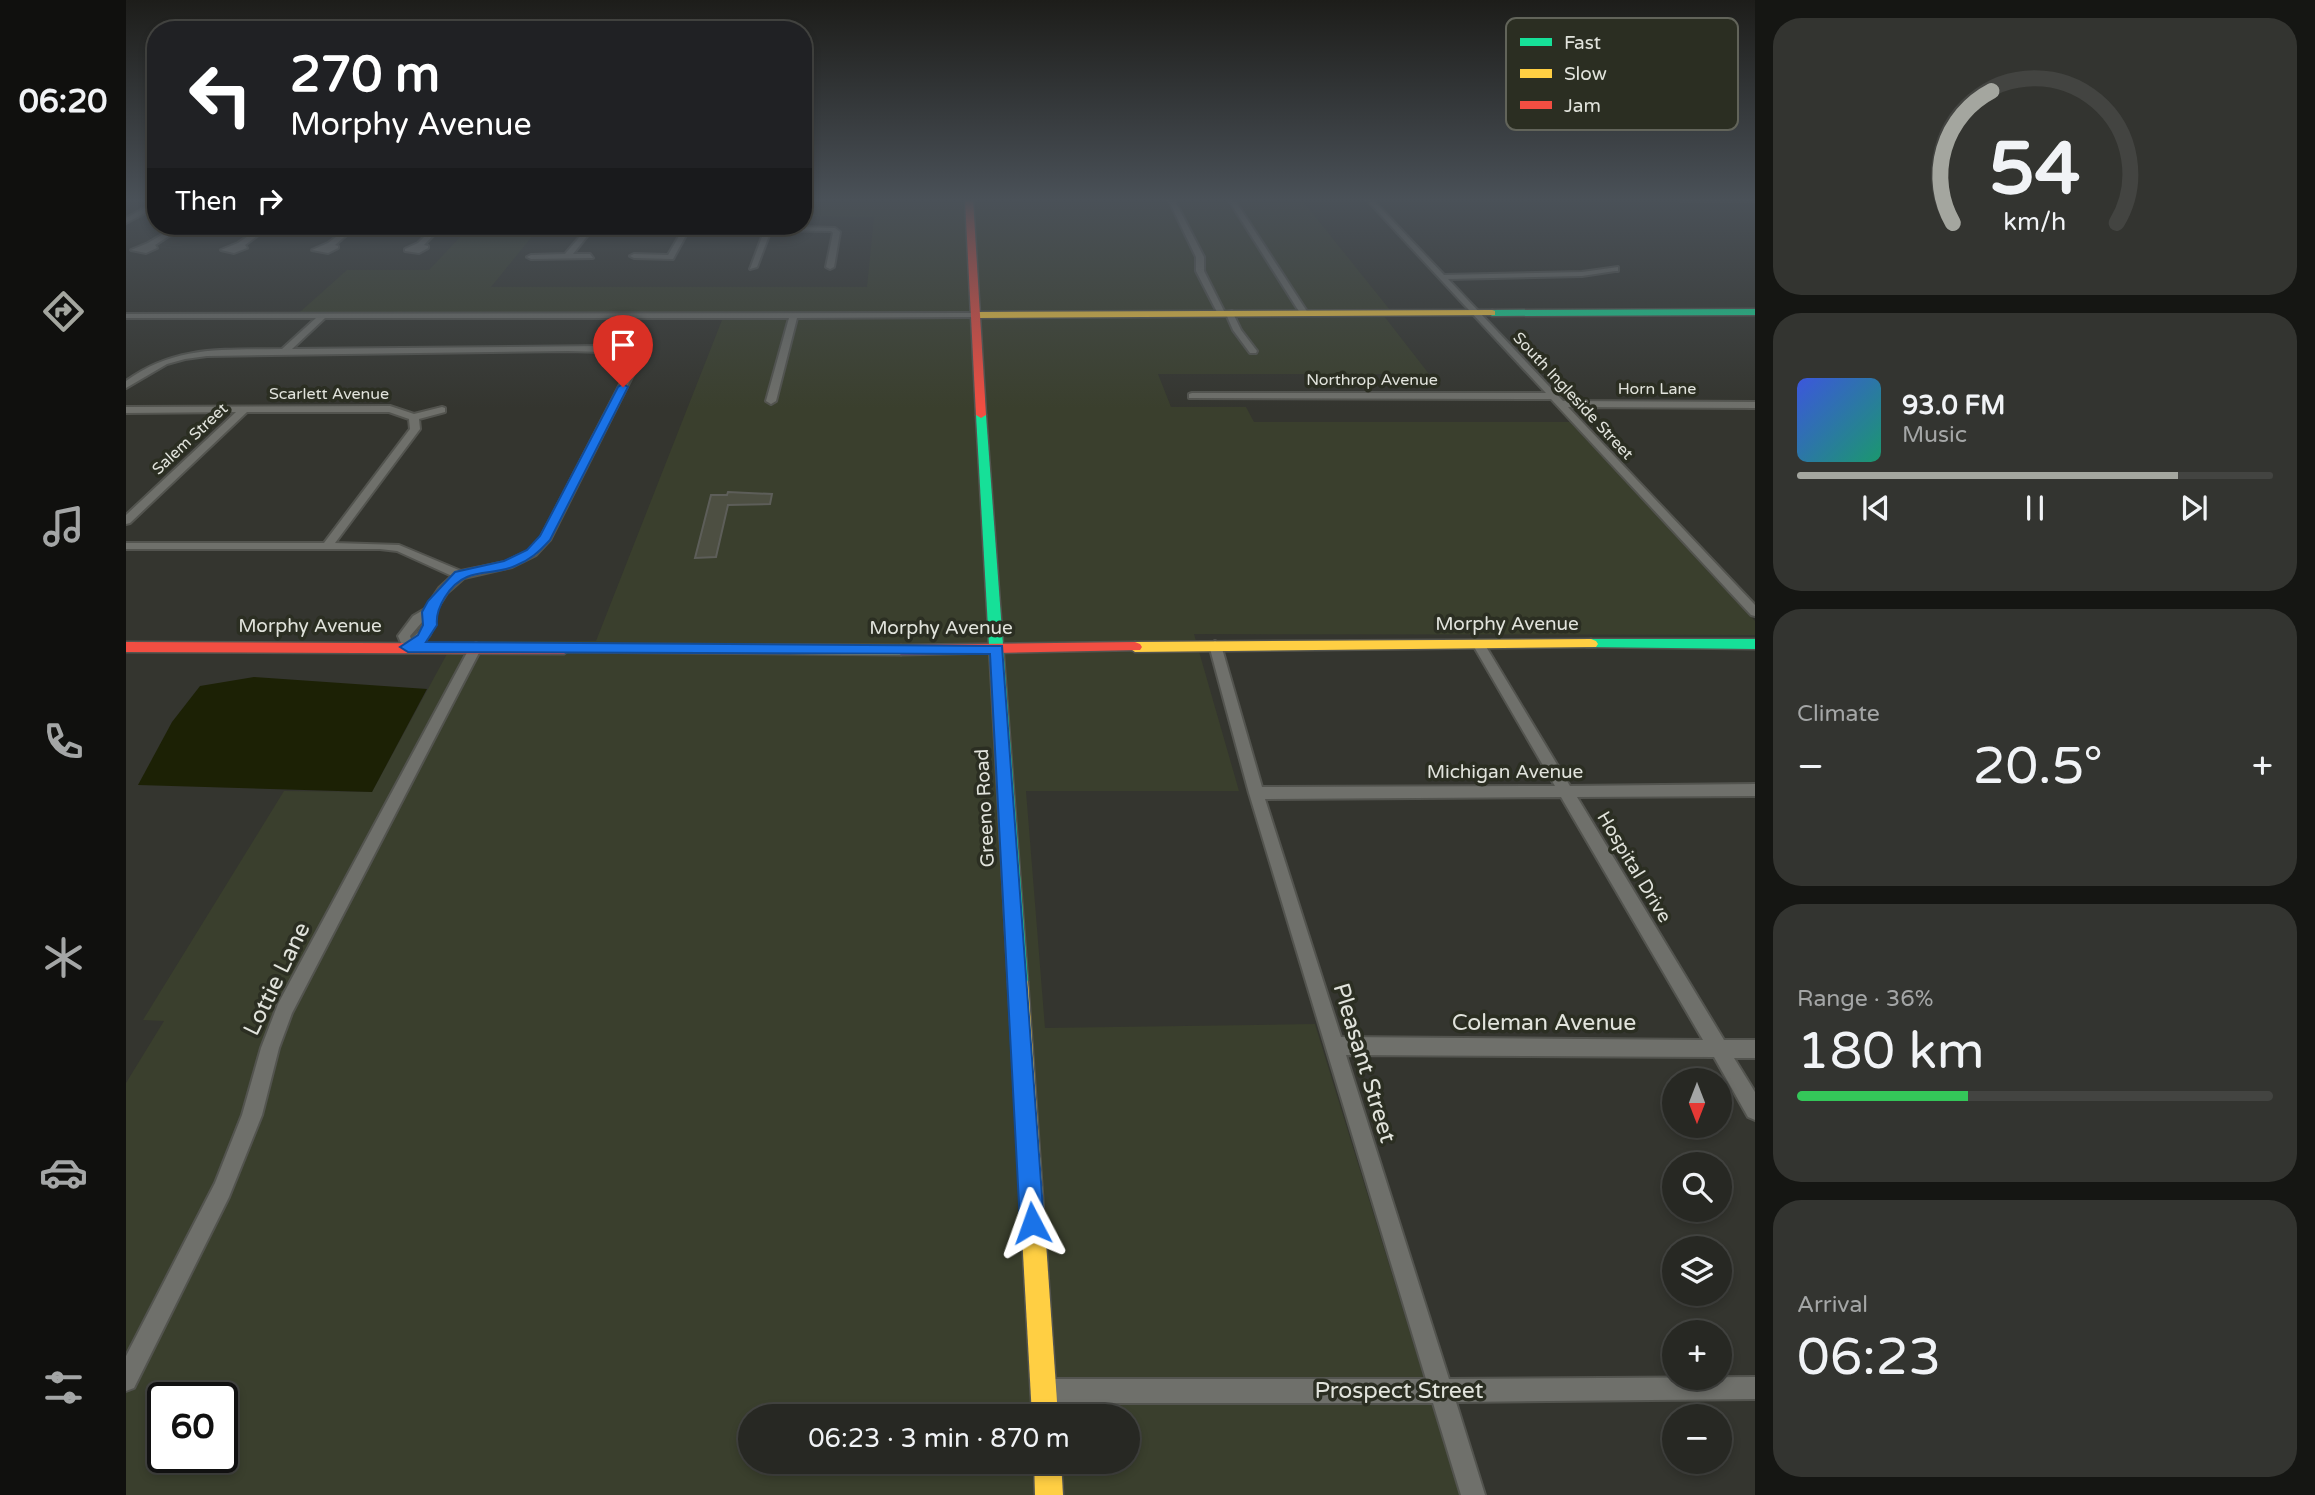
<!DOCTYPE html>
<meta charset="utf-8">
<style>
:root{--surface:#272823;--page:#333430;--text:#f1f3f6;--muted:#a4a6a6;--line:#434441;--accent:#a4a69f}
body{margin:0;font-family:"Varela Round",sans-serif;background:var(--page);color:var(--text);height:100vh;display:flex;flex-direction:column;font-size:26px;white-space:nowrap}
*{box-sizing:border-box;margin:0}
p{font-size:23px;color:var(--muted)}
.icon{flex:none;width:38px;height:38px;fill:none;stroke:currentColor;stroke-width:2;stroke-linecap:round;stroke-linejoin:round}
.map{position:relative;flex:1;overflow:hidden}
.panel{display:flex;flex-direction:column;gap:18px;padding:18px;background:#151613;width:560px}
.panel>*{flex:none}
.top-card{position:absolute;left:21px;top:21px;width:665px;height:214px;border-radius:28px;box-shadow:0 4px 10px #0003,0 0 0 2px var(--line);background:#202124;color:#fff;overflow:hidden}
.needle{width:46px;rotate:180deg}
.buttons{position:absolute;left:1536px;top:1068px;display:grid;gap:14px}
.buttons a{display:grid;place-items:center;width:70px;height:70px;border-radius:50%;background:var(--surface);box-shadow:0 4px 10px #0003,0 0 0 2px var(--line);font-size:35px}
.speed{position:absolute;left:21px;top:1382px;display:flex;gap:14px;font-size:35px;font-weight:700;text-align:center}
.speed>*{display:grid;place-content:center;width:91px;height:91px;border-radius:50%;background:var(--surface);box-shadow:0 4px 10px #0003,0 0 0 2px var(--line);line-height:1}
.speed .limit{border:4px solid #111;border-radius:10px;background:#fff;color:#111}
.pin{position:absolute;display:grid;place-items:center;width:60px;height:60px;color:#fff;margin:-72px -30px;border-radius:50% 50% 50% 0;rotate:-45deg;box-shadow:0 0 7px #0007}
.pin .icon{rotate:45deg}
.me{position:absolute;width:77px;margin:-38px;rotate:356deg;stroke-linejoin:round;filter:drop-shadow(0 0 5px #0008)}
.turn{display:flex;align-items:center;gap:24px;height:147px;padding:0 28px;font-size:32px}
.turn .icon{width:91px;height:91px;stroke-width:2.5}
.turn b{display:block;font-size:49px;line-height:60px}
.then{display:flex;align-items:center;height:66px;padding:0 28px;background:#0003;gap:14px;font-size:26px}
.big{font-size:52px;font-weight:600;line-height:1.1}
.panel .tile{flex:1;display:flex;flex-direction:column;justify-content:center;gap:10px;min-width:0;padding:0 24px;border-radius:28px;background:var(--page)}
.panel .dial{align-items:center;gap:0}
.dial svg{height:182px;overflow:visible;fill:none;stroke:var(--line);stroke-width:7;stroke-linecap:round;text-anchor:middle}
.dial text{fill:var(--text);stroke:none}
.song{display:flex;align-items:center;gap:21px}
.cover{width:84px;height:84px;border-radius:10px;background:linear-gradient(135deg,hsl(230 70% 55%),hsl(160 70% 35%))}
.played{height:7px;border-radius:4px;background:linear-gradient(90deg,var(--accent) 80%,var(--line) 80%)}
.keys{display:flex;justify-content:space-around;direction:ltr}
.heat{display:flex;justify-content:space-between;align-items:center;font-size:38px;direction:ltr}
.charge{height:10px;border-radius:5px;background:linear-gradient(90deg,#34c759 36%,var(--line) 0)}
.trip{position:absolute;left:612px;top:1404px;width:402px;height:70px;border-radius:35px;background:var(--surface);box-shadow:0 4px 10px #0003,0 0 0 2px var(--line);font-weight:600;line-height:70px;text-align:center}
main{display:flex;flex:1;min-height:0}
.tabs{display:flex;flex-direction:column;width:126px;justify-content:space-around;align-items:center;background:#10100e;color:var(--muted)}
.tabs .icon{width:49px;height:49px}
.tabs .selected{color:var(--accent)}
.tabs b{font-size:32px;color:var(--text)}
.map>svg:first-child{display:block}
.built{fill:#3a3f2d;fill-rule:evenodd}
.water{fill:#1c2105}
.building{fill:#4d4f42;stroke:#5d5e59;stroke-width:2}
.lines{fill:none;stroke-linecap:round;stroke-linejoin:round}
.street-casing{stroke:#53544f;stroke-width:4}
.fast-casing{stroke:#53544f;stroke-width:3}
.slow-casing{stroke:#53544f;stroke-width:3}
.jam-casing{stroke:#53544f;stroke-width:3}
.street{fill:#6f706b;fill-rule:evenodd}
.fast{fill:#16e098;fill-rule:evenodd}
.slow{fill:#ffcf43;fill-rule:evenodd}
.jam{fill:#f24e42;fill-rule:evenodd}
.route{fill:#1a73e8;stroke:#114b97;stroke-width:2}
.labels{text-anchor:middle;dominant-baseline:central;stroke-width:7;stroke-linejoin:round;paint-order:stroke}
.far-street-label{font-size:16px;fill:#e1e3dc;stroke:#2b2e22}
.street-label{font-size:19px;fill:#e1e3dc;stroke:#2b2e22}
.near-street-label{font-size:23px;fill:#e1e3dc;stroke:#2b2e22}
.key{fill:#2b2e22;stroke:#62645a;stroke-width:2}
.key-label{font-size:19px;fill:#e1e3dc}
</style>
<main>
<nav class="tabs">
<b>06:20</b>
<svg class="icon selected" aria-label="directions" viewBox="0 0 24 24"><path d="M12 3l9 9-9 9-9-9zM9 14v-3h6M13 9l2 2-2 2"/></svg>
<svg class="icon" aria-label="music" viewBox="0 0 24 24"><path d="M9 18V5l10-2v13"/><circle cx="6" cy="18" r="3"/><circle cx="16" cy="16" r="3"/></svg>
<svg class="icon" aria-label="phone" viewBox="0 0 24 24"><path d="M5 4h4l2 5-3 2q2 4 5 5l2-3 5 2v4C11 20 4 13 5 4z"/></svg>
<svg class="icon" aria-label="climate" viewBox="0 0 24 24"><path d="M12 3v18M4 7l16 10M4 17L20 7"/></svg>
<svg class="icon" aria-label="car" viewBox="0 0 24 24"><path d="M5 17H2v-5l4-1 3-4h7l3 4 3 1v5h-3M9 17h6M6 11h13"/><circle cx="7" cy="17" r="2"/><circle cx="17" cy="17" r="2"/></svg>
<svg class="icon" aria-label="filters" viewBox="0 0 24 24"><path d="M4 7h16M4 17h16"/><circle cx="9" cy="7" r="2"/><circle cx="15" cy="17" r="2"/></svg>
</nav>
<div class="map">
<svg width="1629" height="1495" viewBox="0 0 1629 1495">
<rect width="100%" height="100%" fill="#34352f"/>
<path class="built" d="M687,199H1175L1268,315L1258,316L1303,374H1032L1045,407H1120L1128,422H1444L1629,621V635L1068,634L1113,791H900L919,1028L1189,1024L1334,1495H0V1083L38,1021L17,1020L158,791L246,792L328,641H470L596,320H165L221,270H303L337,234H408L365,287H741L748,217L682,216ZM37,1398H96V1458H37ZM625,1416H1003V1461H625Z"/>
<polygon class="water" points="128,677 301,689 246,792 12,785 46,722 74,686"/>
<polygon class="building" points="602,492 646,494 644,504 602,505 590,557 569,558 585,495 601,495"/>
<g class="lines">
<defs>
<g id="street">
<polygon points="1042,199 1048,199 1078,257 1078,271 1099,313 1106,311 1115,330 1131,351 1130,353 1124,353 1107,330 1100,314 1096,316 1092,314 1070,271 1070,257"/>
<polygon points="1102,199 1108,199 1182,313 1181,315 1174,313"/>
<polygon points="1240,199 1246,199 1318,275 1456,272 1492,267 1492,271 1489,271 1456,276 1322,279 1437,401 1629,402 1629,408 1442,407 1629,605 1629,616 1625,615 1425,399 1063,398 1063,394 1066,393 1420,393"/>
<polygon points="1552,199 1629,199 1629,201 1555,201"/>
<polygon points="30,202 30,207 0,223 0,218"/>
<polygon points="51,226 58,226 29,245 31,248 20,253 5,250 22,243"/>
<polygon points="137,226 144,226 119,245 121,248 108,253 95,250 112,243"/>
<polygon points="224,226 231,226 209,245 212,246 212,248 202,253 186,250 202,243"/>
<polygon points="309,226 316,226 298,245 302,246 302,248 293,253 279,251 279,249 292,243"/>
<polygon points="463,226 469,226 447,254 464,254 467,258 405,259 401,257 405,255 439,254"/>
<polygon points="559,226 565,226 547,259 508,258 504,256 508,254 542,255"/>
<polygon points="599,226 605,226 605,228 600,229"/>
<polygon points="640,226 709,228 714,232 708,267 704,269 700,267 707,233 705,231 645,230 631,267 624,269"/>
<path d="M851,313H854V317L671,318L650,401L645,404L640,401L663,318H199L166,349L478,346L508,353L512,365L424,540L410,555L386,567L338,578L321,593L309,612V624L303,636L286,650H278L272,636L287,616L299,609L313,588L326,576L271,551L254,549H0V543H198L284,429L283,419L263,412H121L4,523L0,524V515L110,412L0,413V407L264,406L288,414L316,407L319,408V412L293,419L294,429L209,543L273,545L335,571L379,562L402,551L415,537L504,365L501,357L478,352L442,351L81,356L59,359L41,364L0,388V381C49,345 98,350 156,349L190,318H0V314ZM297,621L294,631L285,639L284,636Z"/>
<path d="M1089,641L1095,645L1136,787L1429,786L1347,645L1353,641L1359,645L1444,786L1629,784V796L1451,797L1598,1040H1629V1058H1608L1629,1092V1120L1622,1117L1588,1057L1220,1055L1323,1379L1629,1377V1399L1330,1402L1359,1495H1335L1307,1403H920L912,1399L908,1391L912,1383L920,1379H1300L1123,793L1083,645ZM1435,797L1577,1040L1215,1037L1139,799Z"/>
<polygon points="350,643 356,647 166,1013 153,1048 136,1115 103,1197 8,1388 0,1391 0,1356 89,1183 116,1115 135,1048 152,1004 344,647"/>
</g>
<g id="fast">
<polygon points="1629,309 1629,315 1366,316 1362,313 1366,310"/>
<polygon points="855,412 860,415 902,982 899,988 892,991 885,988 882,982 850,415"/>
<polygon points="1465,639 1629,639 1629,649 1460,647 1458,644 1460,641"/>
</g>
<g id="slow">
<polygon points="1366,310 1369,311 1369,315 851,318 847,315 851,312"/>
<polygon points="1465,639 1470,641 1472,644 1470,647 1009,652 1002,647 1009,642"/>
<polygon points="438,644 775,645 782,650 775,655 433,652 431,649"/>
<polygon points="892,973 899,976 902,982 932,1416 906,1416 882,982 885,976"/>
<polygon points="908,1461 935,1461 937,1495 909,1495"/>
</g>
<g id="jam">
<polygon points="839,199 847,199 860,415 855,418 850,415"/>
<polygon points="0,642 438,644 445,649 438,654 0,652"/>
<polygon points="1009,642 1014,644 1016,647 1014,650 775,655 768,650 775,645"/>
</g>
</defs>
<use href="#street" class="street-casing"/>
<use href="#fast" class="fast-casing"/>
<use href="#slow" class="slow-casing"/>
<use href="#jam" class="jam-casing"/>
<use href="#street" class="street"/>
<use href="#fast" class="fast"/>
<use href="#slow" class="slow"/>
<use href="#jam" class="jam"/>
</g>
<linearGradient id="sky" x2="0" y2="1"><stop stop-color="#1d1d1a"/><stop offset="0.49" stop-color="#4a5158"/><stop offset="1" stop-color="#4a5158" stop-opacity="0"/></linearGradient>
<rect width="1629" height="408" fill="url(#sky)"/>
<path class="route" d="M497,384L502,387L424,540C413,552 404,560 389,566C374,573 356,571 341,577C324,584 309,608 311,625L300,642L876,646L918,1223L914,1231L906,1234L898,1231L894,1223L864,654L282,652L274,647L292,635L297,625L296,612L302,601L329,572L378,561L401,550L414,536L492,387Z"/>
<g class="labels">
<g class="far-street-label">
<text x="1246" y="380">Northrop Avenue</text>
<text x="1531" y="389">Horn Lane</text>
<text x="203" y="394">Scarlett Avenue</text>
<text transform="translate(1447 396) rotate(47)">South Ingleside Street</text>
<text transform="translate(64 439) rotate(-43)">Salem Street</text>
</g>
<g class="street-label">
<text x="1381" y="624">Morphy Avenue</text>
<text x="184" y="626">Morphy Avenue</text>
<text x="815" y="628">Morphy Avenue</text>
<text x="1379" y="772">Michigan Avenue</text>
<text transform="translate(859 808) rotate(-93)">Greeno Road</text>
<text transform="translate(1508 867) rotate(59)">Hospital Drive</text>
</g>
<g class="near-street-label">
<text transform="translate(151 979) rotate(-64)">Lottie Lane</text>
<text x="1418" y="1023">Coleman Avenue</text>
<text transform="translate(1238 1063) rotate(73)">Pleasant Street</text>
<text x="1273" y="1391">Prospect Street</text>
</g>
</g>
<rect x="1380" y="18" width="232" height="112" rx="10" class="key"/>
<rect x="1394" y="38" width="32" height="8" fill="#16e098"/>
<rect x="1394" y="69" width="32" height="9" fill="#ffcf43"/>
<rect x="1394" y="101" width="32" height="8" fill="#f24e42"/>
<g class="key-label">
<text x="1438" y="49">Fast</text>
<text x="1438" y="80">Slow</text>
<text x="1438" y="112">Jam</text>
</g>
</svg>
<div class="buttons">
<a><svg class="needle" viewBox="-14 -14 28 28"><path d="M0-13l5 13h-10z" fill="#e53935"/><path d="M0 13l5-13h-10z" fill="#a4a6a6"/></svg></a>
<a><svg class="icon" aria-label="search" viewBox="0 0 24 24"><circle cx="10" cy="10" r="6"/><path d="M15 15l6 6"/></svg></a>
<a><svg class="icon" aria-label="layers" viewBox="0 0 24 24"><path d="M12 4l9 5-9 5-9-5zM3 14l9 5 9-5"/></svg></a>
<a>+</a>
<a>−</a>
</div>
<div class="speed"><div class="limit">60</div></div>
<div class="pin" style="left:497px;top:387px;background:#d93025"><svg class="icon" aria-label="arrive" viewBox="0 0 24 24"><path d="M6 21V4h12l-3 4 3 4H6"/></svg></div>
<svg class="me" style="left:906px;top:1223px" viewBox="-20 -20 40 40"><path d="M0-17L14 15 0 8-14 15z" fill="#1a73e8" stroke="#fff" stroke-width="4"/></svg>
<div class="trip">06:23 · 3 min · 870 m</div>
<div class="top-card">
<div class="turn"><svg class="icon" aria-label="left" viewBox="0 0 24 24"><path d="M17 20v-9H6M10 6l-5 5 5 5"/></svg><div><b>270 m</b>Morphy Avenue</div></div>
<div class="then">Then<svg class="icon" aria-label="right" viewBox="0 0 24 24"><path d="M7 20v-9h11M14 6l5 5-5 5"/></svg></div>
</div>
</div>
<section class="panel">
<div class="tile dial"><svg viewBox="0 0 100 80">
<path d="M14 69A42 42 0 1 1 86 69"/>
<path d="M14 69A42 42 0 0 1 31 11" stroke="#a4a69f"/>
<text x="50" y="56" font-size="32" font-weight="700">54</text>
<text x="50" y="72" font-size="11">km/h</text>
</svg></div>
<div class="tile">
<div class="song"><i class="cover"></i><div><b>93.0 FM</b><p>Music</p></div></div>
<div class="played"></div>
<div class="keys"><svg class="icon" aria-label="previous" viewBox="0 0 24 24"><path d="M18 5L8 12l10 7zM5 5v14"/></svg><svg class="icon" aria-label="pause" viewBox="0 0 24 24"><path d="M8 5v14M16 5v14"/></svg><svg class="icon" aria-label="next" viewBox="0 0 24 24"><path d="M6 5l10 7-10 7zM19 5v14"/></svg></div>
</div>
<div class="tile"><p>Climate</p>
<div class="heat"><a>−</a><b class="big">20.5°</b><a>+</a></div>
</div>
<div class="tile"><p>Range · 36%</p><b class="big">180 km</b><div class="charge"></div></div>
<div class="tile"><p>Arrival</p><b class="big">06:23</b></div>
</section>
</main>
